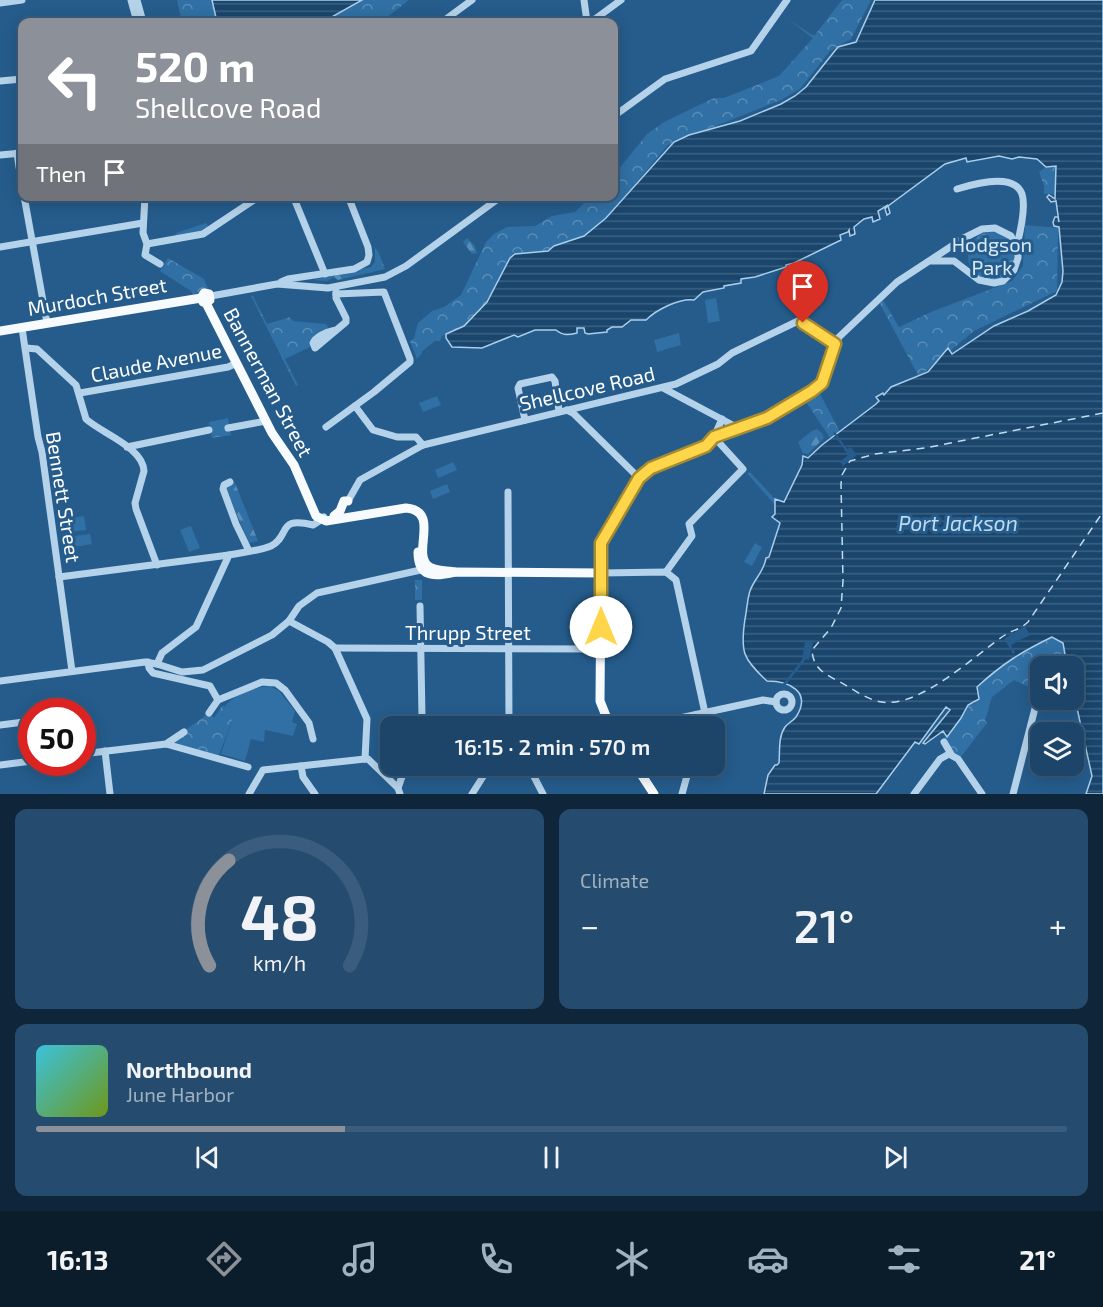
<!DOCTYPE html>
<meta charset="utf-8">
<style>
:root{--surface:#1c4569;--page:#254c6f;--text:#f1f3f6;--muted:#a0b1c0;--line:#3a5d7d;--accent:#8c9099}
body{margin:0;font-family:"Exo 2",sans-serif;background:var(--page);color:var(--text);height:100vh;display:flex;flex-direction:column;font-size:22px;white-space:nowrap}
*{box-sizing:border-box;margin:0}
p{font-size:20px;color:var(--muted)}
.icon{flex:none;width:33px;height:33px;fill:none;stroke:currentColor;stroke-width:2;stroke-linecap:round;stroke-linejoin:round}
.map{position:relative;height:794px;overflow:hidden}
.side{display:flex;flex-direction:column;gap:15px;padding:15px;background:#0f263a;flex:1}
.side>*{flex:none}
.guide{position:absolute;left:18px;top:18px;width:600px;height:183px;border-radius:12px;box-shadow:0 3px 15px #0003,0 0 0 2px var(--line);background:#8c9099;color:#fff;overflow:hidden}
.controls{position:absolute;left:1030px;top:656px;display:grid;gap:12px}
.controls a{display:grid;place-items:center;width:54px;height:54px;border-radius:12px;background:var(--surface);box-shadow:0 3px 15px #0003,0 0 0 2px var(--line);font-size:30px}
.speed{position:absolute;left:18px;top:698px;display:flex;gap:12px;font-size:30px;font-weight:700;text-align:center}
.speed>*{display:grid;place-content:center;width:78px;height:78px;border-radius:50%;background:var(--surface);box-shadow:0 3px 15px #0003,0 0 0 2px var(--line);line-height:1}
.speed .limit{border:9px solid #d22;background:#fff;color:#111}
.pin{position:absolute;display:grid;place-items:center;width:51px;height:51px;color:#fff;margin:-62px -26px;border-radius:50% 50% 50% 0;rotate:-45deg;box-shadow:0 0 6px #0007}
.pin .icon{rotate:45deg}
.me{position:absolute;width:66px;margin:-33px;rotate:0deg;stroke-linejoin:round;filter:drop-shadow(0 0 4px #0008)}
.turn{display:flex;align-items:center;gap:21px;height:126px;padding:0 18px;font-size:27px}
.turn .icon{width:78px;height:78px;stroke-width:2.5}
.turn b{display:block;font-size:42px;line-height:51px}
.then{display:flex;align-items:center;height:57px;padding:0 18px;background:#0003;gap:12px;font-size:22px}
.big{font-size:45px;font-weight:600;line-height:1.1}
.side .widget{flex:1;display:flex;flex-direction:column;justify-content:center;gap:9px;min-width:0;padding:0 21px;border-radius:12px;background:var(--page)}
.side .dial{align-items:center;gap:0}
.dial svg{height:156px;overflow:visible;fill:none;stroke:var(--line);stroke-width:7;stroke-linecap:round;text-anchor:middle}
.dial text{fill:var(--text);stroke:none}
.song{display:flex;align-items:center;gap:18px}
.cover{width:72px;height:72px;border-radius:9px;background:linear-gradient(135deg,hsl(190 70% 55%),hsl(80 70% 35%))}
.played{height:6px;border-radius:3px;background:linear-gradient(90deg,var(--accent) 30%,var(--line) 30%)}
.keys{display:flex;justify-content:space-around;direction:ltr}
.heat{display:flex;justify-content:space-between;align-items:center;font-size:33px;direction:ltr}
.side .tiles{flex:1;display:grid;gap:15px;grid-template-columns:1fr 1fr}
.widget:last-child{grid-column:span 2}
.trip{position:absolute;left:380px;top:716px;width:345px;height:60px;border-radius:12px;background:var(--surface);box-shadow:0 3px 15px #0003,0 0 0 2px var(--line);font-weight:600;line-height:60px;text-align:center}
.tabs{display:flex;height:96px;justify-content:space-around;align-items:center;background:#0b1c2a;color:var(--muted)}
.tabs .icon{width:42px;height:42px}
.tabs .selected{color:var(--accent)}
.tabs b{font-size:27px;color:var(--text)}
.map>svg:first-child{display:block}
.grass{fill:#3070a4}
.forest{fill:url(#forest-firs)}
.park{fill:url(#park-crowns)}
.water{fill:url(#water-rules);stroke:#a8ceeb;stroke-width:1.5}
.pier{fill:#255c8c}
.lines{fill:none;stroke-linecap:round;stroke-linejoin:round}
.ferry{stroke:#c0dcf1;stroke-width:1.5;stroke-dasharray:8 6;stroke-linecap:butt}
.minor{stroke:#b4d2ea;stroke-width:7}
.major{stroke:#f8fbfe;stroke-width:9}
.route-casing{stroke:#a68a30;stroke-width:15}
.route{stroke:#ffd54a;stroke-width:10}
.labels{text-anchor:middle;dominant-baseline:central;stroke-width:6;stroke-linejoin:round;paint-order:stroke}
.park-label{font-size:20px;fill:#d8eaf8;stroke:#255c8c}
.street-label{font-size:20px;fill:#fff;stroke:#255c8c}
.water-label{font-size:21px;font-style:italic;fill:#c0dcf1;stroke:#255c8c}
</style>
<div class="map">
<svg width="1103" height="794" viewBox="0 0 1103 794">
<defs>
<pattern id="forest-firs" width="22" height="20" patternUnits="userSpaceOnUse" patternTransform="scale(1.5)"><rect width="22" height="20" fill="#3070a4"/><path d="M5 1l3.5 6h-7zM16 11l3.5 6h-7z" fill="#598db6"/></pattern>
<pattern id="park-crowns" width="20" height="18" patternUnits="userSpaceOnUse" patternTransform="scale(1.5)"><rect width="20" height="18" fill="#3070a4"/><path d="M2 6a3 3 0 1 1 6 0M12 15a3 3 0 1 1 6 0" fill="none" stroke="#598db6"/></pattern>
<pattern id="water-rules" width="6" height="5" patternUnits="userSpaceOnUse" patternTransform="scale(1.5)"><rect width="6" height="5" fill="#1a456c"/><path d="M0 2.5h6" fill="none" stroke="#3c6182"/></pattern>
</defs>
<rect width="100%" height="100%" fill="#255c8c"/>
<g class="grass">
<polygon points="206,223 209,227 200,232 175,236 176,233"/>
<polygon points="716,298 720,321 708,323 705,300"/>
<polygon points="679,333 681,345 657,352 654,340"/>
<polygon points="437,396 441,405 423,412 419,403"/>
<polygon points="453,462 457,470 438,478 435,470"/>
<polygon points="447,484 450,492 433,499 430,491"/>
<polygon points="84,516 86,530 63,533 61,520"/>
<polygon points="191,526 200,548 189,552 180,530"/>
<polygon points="90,534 92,544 69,548 67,537"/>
<polygon points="755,543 762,547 752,566 744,562"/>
<path d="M270,686L279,691L295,711L292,722L297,724L293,736L265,730L264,742L251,739L245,761L221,754L236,708L225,706C234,694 256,687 270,686Z"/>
<polygon points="982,687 992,697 985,721 987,723 968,721 944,739 976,702 979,690"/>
</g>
<g class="forest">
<polygon points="467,238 475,246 477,253 472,254 463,242"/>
<polygon points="375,248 378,251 385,269 338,280 334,277 327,281 313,280 371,267 375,262"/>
<polygon points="817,429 822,433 824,438 808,454 803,453 798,442 812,431"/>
<polygon points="235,483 258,541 249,543 226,489 227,485"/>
</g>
<g class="park">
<polygon points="177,0 212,0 217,22 185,22 181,18"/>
<polygon points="362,0 409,0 381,22 316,22 330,18"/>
<path d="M842,0H871L851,39L830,51L800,89L781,100L668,145L606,218L584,236L554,246L548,251L515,254L510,258C497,281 486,310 464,326C458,330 449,333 442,336L440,341H435L422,351V353L417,359L410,341L414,338L418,323L432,311L444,307L461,295L486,242L494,234L507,227L535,226L552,216L575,212L590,197L614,196V175L647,134L664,122L714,98H724L779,76L813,38L789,20L814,36Z"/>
<polygon points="1056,166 1055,194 1044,194 1044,186 1039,172 1045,168"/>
<polygon points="1025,225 1058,228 1057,291 974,331 919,377 880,304 883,300 899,327 931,312 1012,281 1023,266"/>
<circle cx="992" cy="256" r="24"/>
<polygon points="168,258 204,279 209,291 202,290 193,295 191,291 160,271"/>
<polygon points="251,296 253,296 267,324 290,317 293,321 326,324 329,328 312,339 310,347 285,359 298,385 296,386"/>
<polygon points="819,392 840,432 830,438 805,400"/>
<polygon points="228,418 231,435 212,438 209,422"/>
<polygon points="745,471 747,474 750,472 775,499 775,505"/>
<rect x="415" y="580" width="7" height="20"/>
<path d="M1052,637L1063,643L1067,666H1059L1065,663L1062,654L1045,657L1031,688L1014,680L992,697L982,687L979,690L977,688C1002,664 1021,652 1052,637Z"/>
<polygon points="973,704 987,723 960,758 947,752 941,743 961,718 968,705"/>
<polygon points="222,706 237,707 218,758 166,744 209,713 214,718"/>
</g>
<g class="water">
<polygon points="212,0 362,0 330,18 316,22 217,22"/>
<path d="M875,0H1103V794H1086L1092,776L1075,699H1069L1075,698L1074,666H1067L1063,643L1052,637C1021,652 1002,664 977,687L979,699L968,705L961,718L947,737L943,731L925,744L923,743L950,710L946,707L919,744L915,742L876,794H764L768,775L775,765H777L779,763C780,751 778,737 785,727C788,723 793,721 796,717C812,692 790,681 767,681C743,659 740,652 745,619C747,610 747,600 750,591C754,579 764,572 766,558L769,557L780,523L772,517L775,514V499L784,502L802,465L803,456L808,458L822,445L876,404L879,401L876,397L883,393L884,395L891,387L928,372L948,348L952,354L994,326L1028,311L1056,295L1062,282L1063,271L1059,227L1054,226L1053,222L1055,217H1058L1059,222L1056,201L1051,202L1047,197L1049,195L1055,199L1056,166L1046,167L1037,159L1019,157L1012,159L999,156L967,162L966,158L945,164L888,206L890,213L887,215L885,209L888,205L878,211L880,219L873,222L872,217L864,219L854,227L855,234L850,236L849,230L848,232L840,235L841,240L794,263L786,265V267L755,277L741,279V283L724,286V288L703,292L694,300C679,298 656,310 646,320H631L622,327H612L607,330V332L588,334L585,333L584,328H577V333C569,335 563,336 556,330H535L518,337L514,335L482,348L452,347L446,338V334L464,326L487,302L510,258L515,254L548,251L554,246L584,236L606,218L674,142L689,135L740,121L781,104L795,96L806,87L838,47L856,42Z"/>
</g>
<g class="pier">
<polygon points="835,432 847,449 851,447 857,455 843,466 840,462 848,455 833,433"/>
<polygon points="1025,626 1030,635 1011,645 1015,653 1013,654 1004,639"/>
<polygon points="805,641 813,642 809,660 806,659 784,687 781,686 802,660"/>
</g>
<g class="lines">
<path class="ferry" d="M1103,413L925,448L875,454L850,461L842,475L841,484L843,581L841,608L831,628L812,650C813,669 825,674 840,682C853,689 867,700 882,702C920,708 975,655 1005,635C1014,629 1018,631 1028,622L1103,512"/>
<g class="minor">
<polyline points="131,0 137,22"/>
<polyline points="137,0 143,22"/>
<polyline points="584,0 587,22"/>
<polyline points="0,3 22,0"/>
<polyline points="442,22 472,0"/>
<polyline points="591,22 621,0"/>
<polyline points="0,81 22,79"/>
<polyline points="614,116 665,79 751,51 787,0"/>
<polyline points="17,153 22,187"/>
<polyline points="0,155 22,153"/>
<path d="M957,189C973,184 1014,172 1022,194C1026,206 1020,233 1017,245"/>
<polyline points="24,196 47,323"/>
<polyline points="145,196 143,233 147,244 145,255 160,264"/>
<polyline points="293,196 325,274"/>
<polyline points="147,244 203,234 260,196"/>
<polyline points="0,247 143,223"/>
<polyline points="281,282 288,279 354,269 367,262 369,255 368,247 348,196"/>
<polyline points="211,296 277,284 328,288 385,277 406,266 502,196"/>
<polyline points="22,328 38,437 42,452 72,671"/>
<path d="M336,330C327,332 317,335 313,343L315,348L346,322V318L336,298V291"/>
<path d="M26,348L37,349L76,385L86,419C101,433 143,447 144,471L135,503L136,509L157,565"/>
<polyline points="663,388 740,429"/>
<polyline points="80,393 228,367 237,363"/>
<polyline points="355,406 373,430 397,437 416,437 423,445"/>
<polyline points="567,410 573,413 639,478"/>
<polyline points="525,420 518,388 520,384 552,377 555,381 559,411"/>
<polyline points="326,427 374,392 410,362 410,359 384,292 336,294"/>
<polyline points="228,428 266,421"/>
<polyline points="127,447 209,430"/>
<polyline points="230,482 224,485 223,489 236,524 249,551"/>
<polyline points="508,492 509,726"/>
<polyline points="348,501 360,480 423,445 676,384 718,364 732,353 798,321 806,324 835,344"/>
<polyline points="666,572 692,536 689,524 743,469 714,437 722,419"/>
<polyline points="59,577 229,555"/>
<polyline points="289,621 328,642 335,648 367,719 365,759"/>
<polyline points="335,648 601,649"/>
<polyline points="148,662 149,668 153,673 210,686 218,700 209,713"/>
<path d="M157,664L162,653L196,627L229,555C243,552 259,551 271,546C291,536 276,516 313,525L321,520L324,517"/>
<polyline points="1050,666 1052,662"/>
<polyline points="0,681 145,662 157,664 182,672 203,670 272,635 289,621 299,606 317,593 425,569"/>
<circle cx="784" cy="702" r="8"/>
<polyline points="218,700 262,682 276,683 285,690 309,723 313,739"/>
<polyline points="705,713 676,580 666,572 601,573 602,538 645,471 703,447 714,437 767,418 812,391 822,383 839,337 897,282 964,238 982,229 995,228 1011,236 1018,250 1018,258 1014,270 1003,281 994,283 979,280 954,261 930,261"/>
<polyline points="82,714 84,714"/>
<polyline points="695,715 697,726"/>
<polyline points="0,725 32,721"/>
<polyline points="418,726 422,717 420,606"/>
<polyline points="643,726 763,700 776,702"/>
<polyline points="944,742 951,754"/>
<polyline points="166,744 248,767"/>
<polyline points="105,751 110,794"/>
<polyline points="82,754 166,744 184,732"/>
<polyline points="365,759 368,759 398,788 400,794"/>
<polyline points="0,765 32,761"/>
<polyline points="528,765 543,794"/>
<polyline points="301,766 303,777 315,794"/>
<polyline points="398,788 406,765"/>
<polyline points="249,794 263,770 365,759"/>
<polyline points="472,794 484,775 503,765"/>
<polyline points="682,794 690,765"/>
<polyline points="914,794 940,759 949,754 958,759 982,794"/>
<polyline points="1013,794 1041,685"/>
</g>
<g class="major">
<path d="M201,298L203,302L206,303L272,433L294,465L316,516L326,521L406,508C440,511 413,550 427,565C434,572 447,570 455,572"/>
<polyline points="201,298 204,293 209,294 210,300 206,303"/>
<polyline points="0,331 201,298"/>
<polyline points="334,516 340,511 344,501 348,501"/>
<path d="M418,552C418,578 434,577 455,572L601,573L600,701L610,726"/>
<polyline points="635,765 654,794"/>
</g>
</g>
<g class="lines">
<defs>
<polyline id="route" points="601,627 601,543 639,478 651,468 706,446 714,437 767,418 812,391 822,383 835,344 803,323"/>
</defs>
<use href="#route" class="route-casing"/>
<use href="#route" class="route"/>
</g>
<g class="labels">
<g class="park-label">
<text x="992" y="244">Hodgson<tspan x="992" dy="23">Park</tspan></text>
</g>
<g class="street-label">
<text transform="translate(97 296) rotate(-10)">Murdoch Street</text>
<text transform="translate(156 362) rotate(-11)">Claude Avenue</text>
<text transform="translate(269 382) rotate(62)">Bannerman Street</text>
<text transform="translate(587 388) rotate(-13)">Shellcove Road</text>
<text transform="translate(64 497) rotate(81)">Bennett Street</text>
<text x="468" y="632">Thrupp Street</text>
</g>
<g class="water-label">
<text x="958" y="522">Port Jackson</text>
</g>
</g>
</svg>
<div class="controls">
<a><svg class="icon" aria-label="sound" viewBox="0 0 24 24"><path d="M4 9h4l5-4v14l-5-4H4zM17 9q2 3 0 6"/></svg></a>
<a><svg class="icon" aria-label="layers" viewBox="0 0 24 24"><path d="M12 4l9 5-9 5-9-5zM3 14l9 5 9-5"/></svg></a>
</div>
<div class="speed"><div class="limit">50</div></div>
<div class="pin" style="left:803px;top:323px;background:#d93025"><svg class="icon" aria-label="arrive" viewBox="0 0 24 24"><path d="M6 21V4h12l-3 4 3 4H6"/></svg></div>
<svg class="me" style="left:601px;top:627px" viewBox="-20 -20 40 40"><circle r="19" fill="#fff"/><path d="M0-13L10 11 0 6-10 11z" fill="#ffd54a"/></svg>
<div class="trip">16:15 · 2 min · 570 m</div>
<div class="guide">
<div class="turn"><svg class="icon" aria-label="left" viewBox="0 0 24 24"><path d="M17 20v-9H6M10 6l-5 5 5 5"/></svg><div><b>520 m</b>Shellcove Road</div></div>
<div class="then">Then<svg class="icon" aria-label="arrive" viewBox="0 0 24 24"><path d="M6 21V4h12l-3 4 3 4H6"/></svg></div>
</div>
</div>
<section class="side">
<div class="tiles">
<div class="widget dial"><svg viewBox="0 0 100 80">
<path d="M14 69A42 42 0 1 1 86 69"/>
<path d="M14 69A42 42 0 0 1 24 15" stroke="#8c9099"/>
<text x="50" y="56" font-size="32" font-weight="700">48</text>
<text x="50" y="72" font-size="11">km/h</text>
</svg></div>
<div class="widget"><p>Climate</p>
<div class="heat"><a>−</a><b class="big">21°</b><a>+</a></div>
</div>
<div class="widget">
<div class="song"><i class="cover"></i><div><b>Northbound</b><p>June Harbor</p></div></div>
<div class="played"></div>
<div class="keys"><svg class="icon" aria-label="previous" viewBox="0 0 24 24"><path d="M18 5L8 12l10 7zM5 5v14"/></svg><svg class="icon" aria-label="pause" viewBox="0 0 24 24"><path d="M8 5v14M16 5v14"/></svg><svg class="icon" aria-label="next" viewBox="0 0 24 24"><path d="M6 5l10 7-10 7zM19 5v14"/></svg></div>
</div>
</div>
</section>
<nav class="tabs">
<b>16:13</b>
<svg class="icon selected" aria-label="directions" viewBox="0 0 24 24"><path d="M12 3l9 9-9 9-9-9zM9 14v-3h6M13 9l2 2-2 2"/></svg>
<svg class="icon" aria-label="music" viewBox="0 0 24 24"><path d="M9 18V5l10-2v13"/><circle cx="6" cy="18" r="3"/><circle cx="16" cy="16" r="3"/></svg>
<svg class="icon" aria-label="phone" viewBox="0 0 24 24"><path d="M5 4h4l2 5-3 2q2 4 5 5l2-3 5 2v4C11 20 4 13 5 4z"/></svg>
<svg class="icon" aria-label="climate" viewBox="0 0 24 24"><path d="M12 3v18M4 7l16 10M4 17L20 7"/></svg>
<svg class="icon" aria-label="car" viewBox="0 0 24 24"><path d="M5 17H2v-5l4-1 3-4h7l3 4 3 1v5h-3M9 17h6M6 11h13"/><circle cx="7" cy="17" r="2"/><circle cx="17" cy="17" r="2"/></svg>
<svg class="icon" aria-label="filters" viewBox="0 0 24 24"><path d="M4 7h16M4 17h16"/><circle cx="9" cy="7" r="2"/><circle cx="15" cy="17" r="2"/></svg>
<b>21°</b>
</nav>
